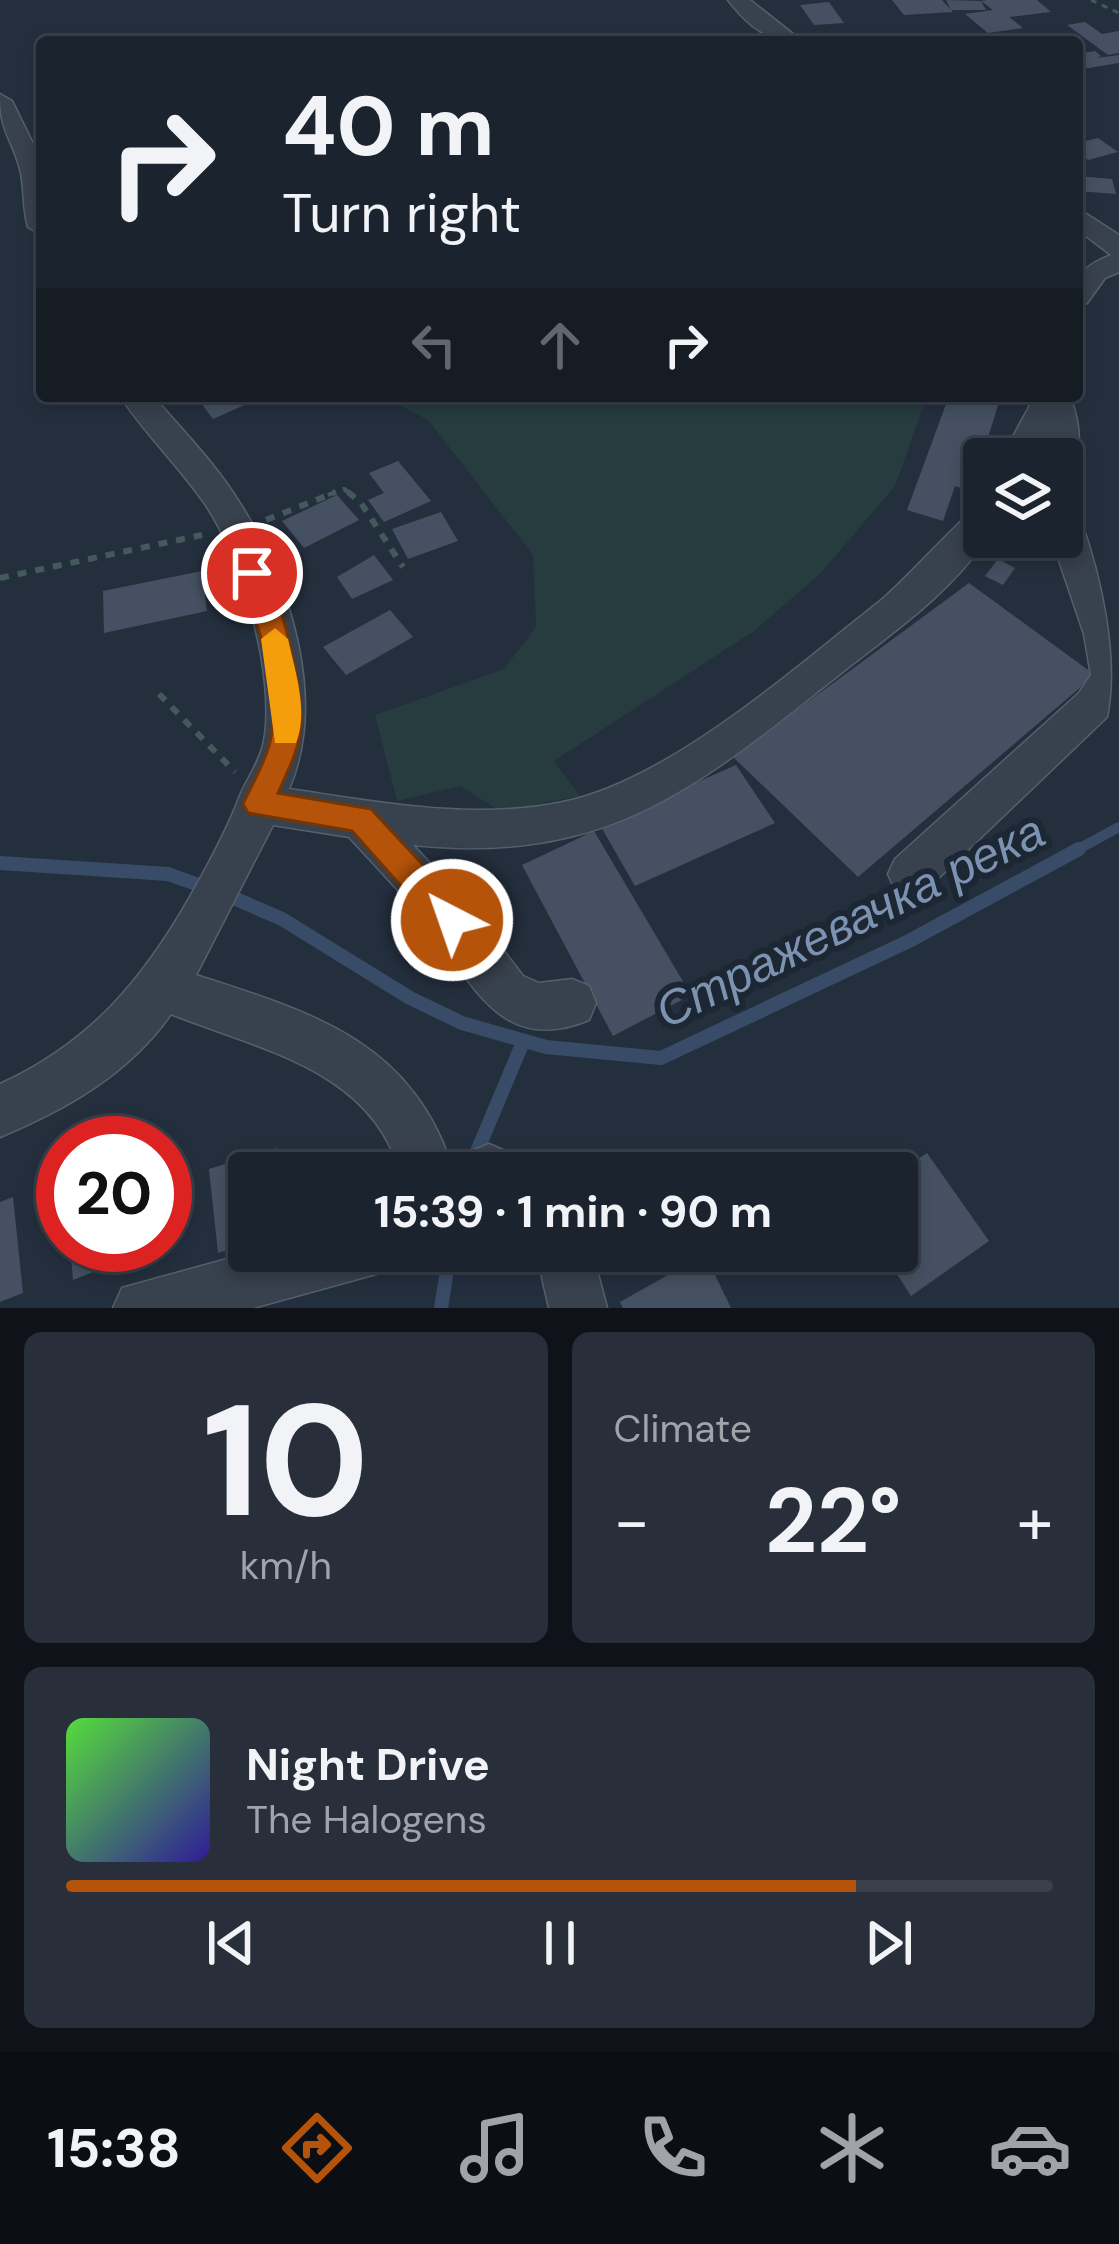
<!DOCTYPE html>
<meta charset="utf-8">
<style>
:root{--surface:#1b232e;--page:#282f3a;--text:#f1f3f6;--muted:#a0a4aa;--line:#39404a;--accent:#b45309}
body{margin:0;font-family:"DM Sans",sans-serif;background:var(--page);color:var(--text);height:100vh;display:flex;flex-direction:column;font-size:45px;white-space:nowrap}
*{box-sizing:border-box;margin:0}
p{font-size:39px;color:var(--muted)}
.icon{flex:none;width:66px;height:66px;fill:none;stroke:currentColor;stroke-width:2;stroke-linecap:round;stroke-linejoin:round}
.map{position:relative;height:1308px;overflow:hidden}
.sheet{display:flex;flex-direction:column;gap:24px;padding:24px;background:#0f1319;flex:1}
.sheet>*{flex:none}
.hud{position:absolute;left:36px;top:36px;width:1047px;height:366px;border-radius:12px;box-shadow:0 6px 18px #0003,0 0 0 3px var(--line);background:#1b232e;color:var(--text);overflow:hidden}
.tools{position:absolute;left:963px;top:438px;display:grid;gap:24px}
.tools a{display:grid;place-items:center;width:120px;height:120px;border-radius:12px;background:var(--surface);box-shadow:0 6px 18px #0003,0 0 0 3px var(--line);font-size:60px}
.speed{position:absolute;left:36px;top:1116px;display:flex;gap:24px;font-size:60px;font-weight:700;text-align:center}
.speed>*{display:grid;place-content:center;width:156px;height:156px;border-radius:50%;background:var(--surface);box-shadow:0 6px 18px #0003,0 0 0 3px var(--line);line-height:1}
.speed .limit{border:18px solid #d22;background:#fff;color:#111}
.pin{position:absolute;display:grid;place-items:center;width:102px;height:102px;color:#fff;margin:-51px;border:6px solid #fff;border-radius:50%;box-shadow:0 3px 12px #0007}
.me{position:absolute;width:132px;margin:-66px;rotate:319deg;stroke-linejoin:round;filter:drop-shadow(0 0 9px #0008)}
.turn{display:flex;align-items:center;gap:42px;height:252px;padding:0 48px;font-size:54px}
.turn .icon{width:156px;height:156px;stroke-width:2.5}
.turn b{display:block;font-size:84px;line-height:102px}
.lanes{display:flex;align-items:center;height:114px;padding:0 48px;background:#0003;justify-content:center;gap:60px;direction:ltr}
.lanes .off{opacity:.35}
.big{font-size:90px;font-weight:700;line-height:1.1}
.sheet .card{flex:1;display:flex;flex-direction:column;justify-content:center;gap:18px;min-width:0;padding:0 42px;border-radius:18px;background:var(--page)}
.sheet .dial{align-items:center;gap:0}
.dial b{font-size:156px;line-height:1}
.song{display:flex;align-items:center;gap:36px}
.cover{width:144px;height:144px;border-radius:18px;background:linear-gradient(135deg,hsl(110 70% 55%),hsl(250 70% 35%))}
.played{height:12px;border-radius:6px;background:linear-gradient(90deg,var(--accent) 80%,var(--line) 80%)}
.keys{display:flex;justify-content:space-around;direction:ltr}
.heat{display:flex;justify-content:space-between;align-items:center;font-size:66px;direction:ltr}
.sheet .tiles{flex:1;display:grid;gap:24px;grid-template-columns:1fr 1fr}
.card:last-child{grid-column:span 2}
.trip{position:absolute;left:228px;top:1152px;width:690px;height:120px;border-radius:12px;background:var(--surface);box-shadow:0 6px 18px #0003,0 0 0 3px var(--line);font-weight:700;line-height:120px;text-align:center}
.tabs{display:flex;height:192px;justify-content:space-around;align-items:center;background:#0b0e12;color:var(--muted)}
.tabs .icon{width:84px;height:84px}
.tabs .active{color:var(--accent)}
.tabs b{font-size:54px;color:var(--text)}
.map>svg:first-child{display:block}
.green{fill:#263c3f}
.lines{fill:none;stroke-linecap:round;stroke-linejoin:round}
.stream-far1{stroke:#394c67;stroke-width:10}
.stream{stroke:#394c67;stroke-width:14}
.building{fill:#455162}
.minor-casing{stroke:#565f6c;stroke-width:3}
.path-far2{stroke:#44595c;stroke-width:3;stroke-dasharray:6 6;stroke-linecap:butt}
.path-far1{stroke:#44595c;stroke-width:4.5;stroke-dasharray:8 8;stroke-linecap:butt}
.path{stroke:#44595c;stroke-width:6;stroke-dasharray:9 9;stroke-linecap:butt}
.minor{fill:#38414e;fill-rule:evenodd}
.route{fill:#b45309;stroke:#753606;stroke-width:3}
.slow{fill:#f59e0b}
.labels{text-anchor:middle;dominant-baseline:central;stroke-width:12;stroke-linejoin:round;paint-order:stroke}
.near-water-label{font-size:48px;font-style:italic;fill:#7c92b1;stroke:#1d2633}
</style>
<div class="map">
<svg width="1119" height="1308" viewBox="0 0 1119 1308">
<rect width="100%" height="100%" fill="#242f3e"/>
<polygon class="green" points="384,396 927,396 895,486 821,573 754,631 554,761 580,796 500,811 460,786 397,801 375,715 504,669 536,627 533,555 429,421"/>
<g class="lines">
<polyline class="stream-far1" points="1073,852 1119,827"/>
<g class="stream">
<polyline points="0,863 168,874 210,889"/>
<polyline points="227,895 282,919 410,998 462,1023 546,1047 661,1058 909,941 1079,849"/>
<polyline points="468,1173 523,1042"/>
<polyline points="441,1308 450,1251"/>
</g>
</g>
<g class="building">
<polygon points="892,0 942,0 953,12 904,15"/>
<polygon points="946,0 981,1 986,10 951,10"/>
<polygon points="987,0 1037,0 1051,12 1009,17 1023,28 988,33 965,14 993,10 981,1"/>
<polygon points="829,2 844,23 814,25 800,5"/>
<polygon points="1085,22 1102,34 1119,31 1119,53 1108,55 1067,25"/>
<polygon points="1095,51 1101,56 1097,58 1119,55 1119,63 1077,70 1077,54"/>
<polygon points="1098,138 1118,152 1088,160 1077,152 1077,143"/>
<polygon points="1077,176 1112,179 1116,194 1077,191"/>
<polygon points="218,396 243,396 249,403 213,419 201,403"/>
<polygon points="949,396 1001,396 971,491 955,486 943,521 907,510"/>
<polygon points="398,461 431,501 384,522 368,500 384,493 369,473"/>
<polygon points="337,495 359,520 304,548 282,521"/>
<polygon points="441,512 458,541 408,559 392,529"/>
<polygon points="1006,537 1031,537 1045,542 1040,555 1004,542"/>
<polygon points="374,555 393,580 352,599 337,577"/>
<polygon points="998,559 1015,568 1003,585 985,576"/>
<polygon points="202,571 207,611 104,633 103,591"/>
<polygon points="969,583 1095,675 858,877 733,757"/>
<polygon points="390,610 413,637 346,675 323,647"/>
<polygon points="736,765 775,823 635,886 600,825"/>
<polygon points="594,831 691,995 613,1036 522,865"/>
<polygon points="277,1148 280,1173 249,1173 249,1244 218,1253 209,1169"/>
<polygon points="927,1153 989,1241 911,1296 882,1251 897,1251 897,1173"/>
<polygon points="13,1197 23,1293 0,1302 0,1202"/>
<polygon points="70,1245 140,1245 141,1253 73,1280"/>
<polygon points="705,1254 731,1308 623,1308 620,1302"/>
</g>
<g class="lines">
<defs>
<g id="minor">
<path d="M728,0H750L803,42C768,42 749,27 728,0Z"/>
<path d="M0,94L12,101L42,162V235L28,227C22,207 25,188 20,169C11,136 0,133 0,94Z"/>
<path d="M1077,208L1119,235V272L1105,278L1087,303L1077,306C1077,274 1081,267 1111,255L1077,229Z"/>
<path d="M120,396H153C183,431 217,465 241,505C291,585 327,700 289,789C379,802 473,821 563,802C670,780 793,669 879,602C901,585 972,506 984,502V537H988C950,594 893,632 840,674C697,787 608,865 413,845L468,904L523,976L539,983L572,979L589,986L596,1003L589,1020C506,1054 477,992 436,936C410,901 378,869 349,837L273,825L196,975C314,1013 414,1042 454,1173H400C372,1069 257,1049 171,1014C129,1074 67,1109 0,1137V1084C90,1043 143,980 191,895C209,863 227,830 239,798C246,779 260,763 264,741C276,676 242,558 205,504C179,466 145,434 120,396Z"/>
<path d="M1035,396H1070C1078,418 1084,446 1072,467L1062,470V459H1043L1044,440L1035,459H1001Z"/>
<path d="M1062,505L1074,509L1080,518C1101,577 1119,657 1107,717L927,889L911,895L895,889L888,874L895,859L1079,693L1091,675L1084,634L1051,537H1062Z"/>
<polygon points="489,1144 512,1154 520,1173 463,1173 470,1152"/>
<polygon points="256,1251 395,1251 387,1271 253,1308 113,1308 122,1288"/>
<polygon points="536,1251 592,1251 607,1308 549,1308"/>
</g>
</defs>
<use href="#minor" class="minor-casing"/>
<polyline class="path-far2" points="1091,0 1119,13"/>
<polyline class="path-far1" points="328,495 344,489 352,495"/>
<g class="path">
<polyline points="348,492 361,503 403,567"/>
<polyline points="266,520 336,492"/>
<polyline points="0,578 202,535"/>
<polyline points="159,694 235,772"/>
</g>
<use href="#minor" class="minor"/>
</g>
<path class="route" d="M252,563C280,572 302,692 301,722C301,747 288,770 278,793L371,809L464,909L469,920L464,931L452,935L441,931L352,831L248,813L243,804C252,784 265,763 270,742C283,686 257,625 239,573Z"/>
<path class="slow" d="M275,628L288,639C295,671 309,712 296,743H275L261,639Z"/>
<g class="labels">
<g class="near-water-label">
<text transform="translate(850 921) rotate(-26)">Стражевачка река</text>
</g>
</g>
</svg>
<div class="tools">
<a><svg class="icon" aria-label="layers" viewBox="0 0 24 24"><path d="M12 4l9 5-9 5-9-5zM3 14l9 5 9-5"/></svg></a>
</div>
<div class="speed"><div class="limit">20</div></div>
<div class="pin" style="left:252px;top:573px;background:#d93025"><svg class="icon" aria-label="arrive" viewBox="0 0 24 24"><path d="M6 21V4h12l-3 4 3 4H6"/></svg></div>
<svg class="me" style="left:452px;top:920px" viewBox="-20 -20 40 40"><circle r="17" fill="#b45309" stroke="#fff" stroke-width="3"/><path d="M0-11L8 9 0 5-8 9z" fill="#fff"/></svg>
<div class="trip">15:39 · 1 min · 90 m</div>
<div class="hud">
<div class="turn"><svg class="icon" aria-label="right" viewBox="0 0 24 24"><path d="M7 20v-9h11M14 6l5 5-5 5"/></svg><div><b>40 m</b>Turn right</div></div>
<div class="lanes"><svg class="icon off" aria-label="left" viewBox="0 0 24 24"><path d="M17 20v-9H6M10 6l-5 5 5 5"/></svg><svg class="icon off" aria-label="ahead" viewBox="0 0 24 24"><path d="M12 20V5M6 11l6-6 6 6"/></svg><svg class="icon" aria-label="right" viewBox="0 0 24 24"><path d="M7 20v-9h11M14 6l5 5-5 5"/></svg></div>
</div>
</div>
<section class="sheet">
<div class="tiles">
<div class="card dial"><b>10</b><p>km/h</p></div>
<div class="card"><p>Climate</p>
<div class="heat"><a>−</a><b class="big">22°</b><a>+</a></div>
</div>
<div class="card">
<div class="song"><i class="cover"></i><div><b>Night Drive</b><p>The Halogens</p></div></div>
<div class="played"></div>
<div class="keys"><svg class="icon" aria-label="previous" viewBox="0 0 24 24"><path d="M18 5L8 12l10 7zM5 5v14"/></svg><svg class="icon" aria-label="pause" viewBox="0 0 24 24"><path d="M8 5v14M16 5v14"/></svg><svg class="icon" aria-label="next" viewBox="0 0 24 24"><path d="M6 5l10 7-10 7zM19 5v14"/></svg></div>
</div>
</div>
</section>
<nav class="tabs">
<b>15:38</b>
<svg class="icon active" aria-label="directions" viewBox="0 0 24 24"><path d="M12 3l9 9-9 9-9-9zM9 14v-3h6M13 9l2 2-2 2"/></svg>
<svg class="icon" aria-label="music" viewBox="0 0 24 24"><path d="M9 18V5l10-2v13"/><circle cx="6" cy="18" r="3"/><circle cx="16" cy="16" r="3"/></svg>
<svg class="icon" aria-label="phone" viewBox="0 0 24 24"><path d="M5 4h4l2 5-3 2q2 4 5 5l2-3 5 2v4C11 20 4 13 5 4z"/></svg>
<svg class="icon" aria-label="climate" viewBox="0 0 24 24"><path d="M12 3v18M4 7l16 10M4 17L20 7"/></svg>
<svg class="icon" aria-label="car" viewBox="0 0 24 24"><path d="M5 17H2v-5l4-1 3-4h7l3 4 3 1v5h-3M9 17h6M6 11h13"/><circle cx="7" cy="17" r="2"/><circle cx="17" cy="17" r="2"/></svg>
</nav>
